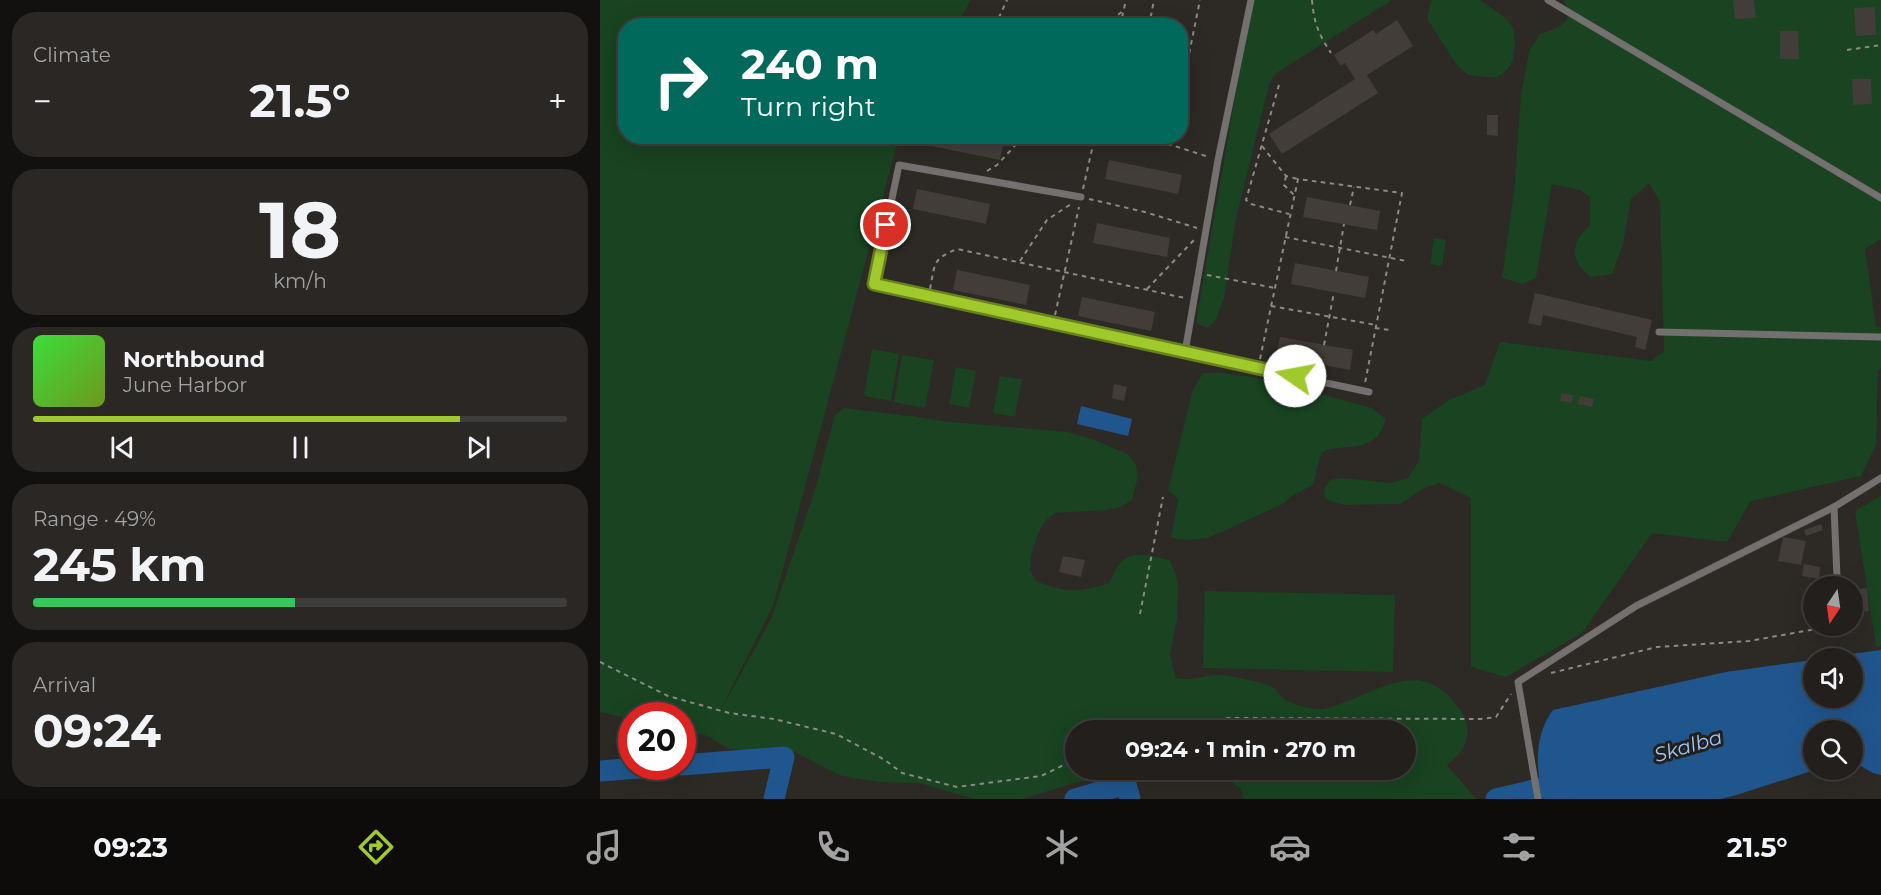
<!DOCTYPE html>
<meta charset="utf-8">
<style>
:root{--surface:#221f1c;--page:#2a2725;--text:#f1f3f6;--muted:#a2a2a3;--line:#3f3d3b;--accent:#a0c92b}
body{margin:0;font-family:Montserrat,sans-serif;background:var(--page);color:var(--text);height:100vh;display:flex;flex-direction:column;font-size:22px;white-space:nowrap}
*{box-sizing:border-box;margin:0}
p{font-size:20px;color:var(--muted)}
.icon{flex:none;width:33px;height:33px;fill:none;stroke:currentColor;stroke-width:2;stroke-linecap:round;stroke-linejoin:round}
.map{position:relative;flex:1;overflow:hidden}
.details{display:flex;flex-direction:column;gap:12px;padding:12px;background:#13110f;width:600px}
.details>*{flex:none}
.banner{position:absolute;left:18px;top:18px;width:570px;height:126px;border-radius:24px;box-shadow:0 6px 24px #0002,0 0 0 2px var(--line);background:#00695c;color:#fff;overflow:hidden}
.needle{width:39px;rotate:193deg}
.controls{position:absolute;left:1203px;top:576px;display:grid;gap:12px}
.controls a{display:grid;place-items:center;width:60px;height:60px;border-radius:50%;background:var(--surface);box-shadow:0 6px 24px #0002,0 0 0 2px var(--line);font-size:30px}
.speed{position:absolute;left:18px;top:702px;display:flex;gap:12px;font-size:30px;font-weight:700;text-align:center}
.speed>*{display:grid;place-content:center;width:78px;height:78px;border-radius:50%;background:var(--surface);box-shadow:0 6px 24px #0002,0 0 0 2px var(--line);line-height:1}
.speed .limit{border:9px solid #d22;background:#fff;color:#111}
.pin{position:absolute;display:grid;place-items:center;width:51px;height:51px;color:#fff;margin:-26px;border:3px solid #fff;border-radius:50%;box-shadow:0 2px 6px #0007}
.me{position:absolute;width:66px;margin:-33px;rotate:282deg;stroke-linejoin:round;filter:drop-shadow(0 0 4px #0008)}
.turn{display:flex;align-items:center;gap:21px;height:126px;padding:0 24px;font-size:27px}
.turn .icon{width:78px;height:78px;stroke-width:2.5}
.turn b{display:block;font-size:42px;line-height:51px}
.big{font-size:45px;font-weight:700;line-height:1.1}
.details .tile{flex:1;display:flex;flex-direction:column;justify-content:center;gap:9px;min-width:0;padding:0 21px;border-radius:24px;background:var(--page)}
.details .dial{align-items:center;gap:0}
.dial b{font-size:78px;line-height:1}
.song{display:flex;align-items:center;gap:18px}
.cover{width:72px;height:72px;border-radius:9px;background:linear-gradient(135deg,hsl(120 70% 55%),hsl(80 70% 35%))}
.played{height:6px;border-radius:3px;background:linear-gradient(90deg,var(--accent) 80%,var(--line) 80%)}
.keys{display:flex;justify-content:space-around;direction:ltr}
.heat{display:flex;justify-content:space-between;align-items:center;font-size:33px;direction:ltr}
.charge{height:9px;border-radius:4px;background:linear-gradient(90deg,#34c759 49%,var(--line) 0)}
.trip{position:absolute;left:465px;top:720px;width:351px;height:60px;border-radius:30px;background:var(--surface);box-shadow:0 6px 24px #0002,0 0 0 2px var(--line);font-weight:700;line-height:60px;text-align:center}
.tab-bar{display:flex;height:96px;justify-content:space-around;align-items:center;background:#0e0c0b;color:var(--muted)}
.tab-bar .icon{width:42px;height:42px}
.tab-bar .on{color:var(--accent)}
.tab-bar b{font-size:27px;color:var(--text)}
main{display:flex;flex:1;min-height:0}
.map>svg:first-child{display:block}
.green{fill:#194321}
.water{fill:#20568e}
.lines{fill:none;stroke-linecap:round;stroke-linejoin:round}
.river{stroke:#20568e;stroke-width:21}
.building{fill:#433d3a}
.path{stroke:#8c8986;stroke-width:2;stroke-dasharray:4.5 4.5;stroke-linecap:butt}
.lane{stroke:#73706f;stroke-width:7}
.route-casing{stroke:#68831c;stroke-width:15}
.route{stroke:#a0c92b;stroke-width:10}
.labels{text-anchor:middle;dominant-baseline:central;stroke-width:6;stroke-linejoin:round;paint-order:stroke}
.water-label{font-size:20px;font-style:italic;fill:#9cc7f8;stroke:#231f1b}
</style>
<main>
<section class="details">
<div class="tile"><p>Climate</p>
<div class="heat"><a>−</a><b class="big">21.5°</b><a>+</a></div>
</div>
<div class="tile dial"><b>18</b><p>km/h</p></div>
<div class="tile">
<div class="song"><i class="cover"></i><div><b>Northbound</b><p>June Harbor</p></div></div>
<div class="played"></div>
<div class="keys"><svg class="icon" aria-label="previous" viewBox="0 0 24 24"><path d="M18 5L8 12l10 7zM5 5v14"/></svg><svg class="icon" aria-label="pause" viewBox="0 0 24 24"><path d="M8 5v14M16 5v14"/></svg><svg class="icon" aria-label="next" viewBox="0 0 24 24"><path d="M6 5l10 7-10 7zM19 5v14"/></svg></div>
</div>
<div class="tile"><p>Range · 49%</p><b class="big">245 km</b><div class="charge"></div></div>
<div class="tile"><p>Arrival</p><b class="big">09:24</b></div>
</section>
<div class="map">
<svg width="1281" height="799" viewBox="0 0 1281 799">
<rect width="100%" height="100%" fill="#2d2925"/>
<g class="green">
<path d="M0,0H371L357,25L26,26V136L299,137L173,606L119,713L171,619L215,490L235,415L244,408L317,417L341,421L468,432L495,440L529,455L536,465L538,477L532,500L520,507L507,510L455,513L445,521L438,533L431,557L430,570L436,581C466,593 478,593 509,583C513,577 516,566 522,561C535,550 555,557 570,560L578,581L577,620L570,655L576,678C595,682 610,672 629,676C643,679 662,681 674,688C677,690 679,695 683,698C691,705 707,708 717,709C728,710 738,704 748,701C783,687 818,665 849,696C856,704 867,717 867,727C869,745 860,755 847,765L876,799H643L641,789L615,770H806V730H476V770H584L478,782L422,799H374L320,783L279,782L253,778L239,775L195,752L129,749L108,736L83,731L82,716H32L31,719L0,712Z"/>
<polygon points="654,0 792,0 675,74 669,85 636,219 624,298 616,320 607,328 596,323 635,97"/>
<polygon points="832,0 880,0 907,19 914,30 915,42 913,60 906,71 896,78 868,75 856,64 828,20 828,13"/>
<path d="M964,0H1281V239L1265,249L1276,326L1281,327V369L1278,370L1276,445L1261,476L1151,501L1127,542L1052,533L982,633L906,677L871,667V498L840,483L826,487L800,504L744,505L725,499L724,489L730,480L742,478L791,483L808,478L819,461L822,419L849,400L885,385L900,342L1051,361L1064,351L1060,202L1049,183L1031,199L1023,244L1012,274L991,277C968,260 971,243 990,225V197L980,190L952,184L936,278L923,284L902,278L914,192L921,95L929,51L940,34L957,28L966,21L969,12Z"/>
<polygon points="834,238 846,240 842,266 830,264"/>
<polygon points="272,349 299,354 291,401 264,396"/>
<polygon points="302,355 334,360 325,408 294,402"/>
<polygon points="356,367 376,371 369,408 349,404"/>
<path d="M603,373H622L647,376L717,393L772,408L786,419C776,453 753,444 726,450L721,454L713,485L690,497L685,503L608,538L588,540L571,538L578,499L568,490L593,389Z"/>
<polygon points="400,376 422,379 415,417 393,413"/>
<polygon points="1281,496 1281,646 1276,646 1255,511"/>
<polygon points="605,591 795,595 793,672 603,668"/>
</g>
<g class="water">
<polygon points="481,406 532,419 528,436 477,424"/>
<path d="M1281,650V775L1273,773L1253,762L1252,730H1214V770H1215L1133,796L1121,799H944C935,770 934,735 953,710L1126,672L1213,660L1214,698H1252V658H1222Z"/>
</g>
<g class="lines">
<g class="river">
<polyline points="82,765 184,757 174,799"/>
<polyline points="0,771 65,766"/>
<polyline points="475,799 526,784 530,799"/>
<polyline points="896,799 968,782"/>
</g>
</g>
<g class="building">
<polygon points="1133,0 1154,0 1156,18 1135,19"/>
<polygon points="1275,7 1276,35 1256,36 1254,8"/>
<polygon points="797,20 813,46 767,75 778,93 682,154 669,134 755,79 745,63 741,66 734,55 773,30 776,34"/>
<polygon points="1180,31 1198,31 1199,59 1180,59"/>
<polygon points="1252,79 1271,79 1272,104 1253,105"/>
<polygon points="887,115 898,115 898,136 887,135"/>
<polygon points="329,136 386,136 404,140 400,160 327,145"/>
<polygon points="509,160 582,175 578,194 505,179"/>
<polygon points="317,189 390,204 386,224 313,209"/>
<polygon points="707,197 780,211 777,230 703,217"/>
<polygon points="497,223 570,238 567,257 493,243"/>
<polygon points="695,263 769,277 765,298 691,284"/>
<polygon points="357,270 430,285 426,305 353,290"/>
<polygon points="935,293 1052,320 1045,350 1035,347 1037,337 943,315 941,326 928,323"/>
<polygon points="482,297 555,312 551,331 478,316"/>
<polygon points="680,337 753,350 750,370 676,356"/>
<polygon points="514,384 527,387 524,401 512,398"/>
<polygon points="962,393 973,395 972,403 960,401"/>
<polygon points="980,396 994,399 992,407 978,404"/>
<polygon points="1221,524 1223,530 1206,536 1204,530"/>
<polygon points="1183,537 1206,541 1201,565 1178,561"/>
<polygon points="463,556 485,560 481,577 459,572"/>
<polygon points="1204,564 1220,567 1219,579 1202,576"/>
<polygon points="1267,588 1269,611 1257,612 1259,625 1252,625 1252,590"/>
</g>
<g class="lines">
<g class="path">
<path d="M712,0C714,23 718,33 731,53"/>
<polyline points="395,26 407,0"/>
<polyline points="504,26 524,10"/>
<polyline points="520,26 526,0"/>
<polyline points="549,26 554,0"/>
<polyline points="1247,50 1281,45"/>
<polyline points="580,63 587,64 600,0"/>
<polyline points="679,85 646,200 651,204 689,214"/>
<polyline points="580,88 587,64"/>
<polyline points="532,136 565,143 609,157"/>
<polyline points="662,146 686,176 698,179"/>
<polyline points="387,171 397,165 424,136"/>
<polyline points="686,176 684,185 694,195"/>
<polyline points="483,189 495,136"/>
<polyline points="489,199 545,212 597,228"/>
<polyline points="750,205 754,187"/>
<polyline points="685,237 806,261"/>
<polyline points="420,261 447,220 471,204"/>
<polyline points="736,271 744,224"/>
<polyline points="607,275 675,288"/>
<path d="M330,289C335,264 332,259 357,249L585,298"/>
<polyline points="547,289 595,239"/>
<polyline points="671,306 776,325"/>
<polyline points="455,315 479,207"/>
<polyline points="775,328 790,330"/>
<polyline points="724,345 734,292"/>
<polyline points="660,359 698,179 802,193 765,383"/>
<polyline points="715,373 717,364"/>
<polyline points="1221,586 1230,582"/>
<polyline points="1214,591 1211,592 1214,609"/>
<polyline points="540,614 563,497"/>
<polyline points="0,662 68,696 129,713 174,719 236,734 285,760 302,773 357,787 441,776 476,759"/>
<polyline points="951,673 1057,647 1149,641 1216,629 1216,626"/>
<polyline points="564,730 629,718 881,719 896,717 911,694"/>
</g>
<g class="lane">
<polyline points="948,0 1281,198"/>
<polyline points="481,197 299,165 274,284 453,325 769,392"/>
<polyline points="1059,332 1281,337"/>
<polyline points="585,352 618,160 651,0"/>
<polyline points="1237,577 1234,507 1281,478"/>
<polyline points="938,799 918,682 1036,606 1234,507"/>
</g>
</g>
<g class="lines">
<defs>
<polyline id="route" points="286,225 274,284 695,376"/>
</defs>
<use href="#route" class="route-casing"/>
<use href="#route" class="route"/>
</g>
<g class="labels">
<g class="water-label">
<text transform="translate(1088 746) rotate(-16)">Skalba</text>
</g>
</g>
</svg>
<div class="controls">
<a><svg class="needle" viewBox="-14 -14 28 28"><path d="M0-13l5 13h-10z" fill="#e53935"/><path d="M0 13l5-13h-10z" fill="#a2a2a3"/></svg></a>
<a><svg class="icon" aria-label="sound" viewBox="0 0 24 24"><path d="M4 9h4l5-4v14l-5-4H4zM17 9q2 3 0 6"/></svg></a>
<a><svg class="icon" aria-label="search" viewBox="0 0 24 24"><circle cx="10" cy="10" r="6"/><path d="M15 15l6 6"/></svg></a>
</div>
<div class="speed"><div class="limit">20</div></div>
<div class="pin" style="left:286px;top:225px;background:#d93025"><svg class="icon" aria-label="arrive" viewBox="0 0 24 24"><path d="M6 21V4h12l-3 4 3 4H6"/></svg></div>
<svg class="me" style="left:695px;top:376px" viewBox="-20 -20 40 40"><circle r="19" fill="#fff"/><path d="M0-13L10 11 0 6-10 11z" fill="#a0c92b"/></svg>
<div class="trip">09:24 · 1 min · 270 m</div>
<div class="banner">
<div class="turn"><svg class="icon" aria-label="right" viewBox="0 0 24 24"><path d="M7 20v-9h11M14 6l5 5-5 5"/></svg><div><b>240 m</b>Turn right</div></div>
</div>
</div>
</main>
<nav class="tab-bar">
<b>09:23</b>
<svg class="icon on" aria-label="directions" viewBox="0 0 24 24"><path d="M12 3l9 9-9 9-9-9zM9 14v-3h6M13 9l2 2-2 2"/></svg>
<svg class="icon" aria-label="music" viewBox="0 0 24 24"><path d="M9 18V5l10-2v13"/><circle cx="6" cy="18" r="3"/><circle cx="16" cy="16" r="3"/></svg>
<svg class="icon" aria-label="phone" viewBox="0 0 24 24"><path d="M5 4h4l2 5-3 2q2 4 5 5l2-3 5 2v4C11 20 4 13 5 4z"/></svg>
<svg class="icon" aria-label="climate" viewBox="0 0 24 24"><path d="M12 3v18M4 7l16 10M4 17L20 7"/></svg>
<svg class="icon" aria-label="car" viewBox="0 0 24 24"><path d="M5 17H2v-5l4-1 3-4h7l3 4 3 1v5h-3M9 17h6M6 11h13"/><circle cx="7" cy="17" r="2"/><circle cx="17" cy="17" r="2"/></svg>
<svg class="icon" aria-label="filters" viewBox="0 0 24 24"><path d="M4 7h16M4 17h16"/><circle cx="9" cy="7" r="2"/><circle cx="15" cy="17" r="2"/></svg>
<b>21.5°</b>
</nav>
